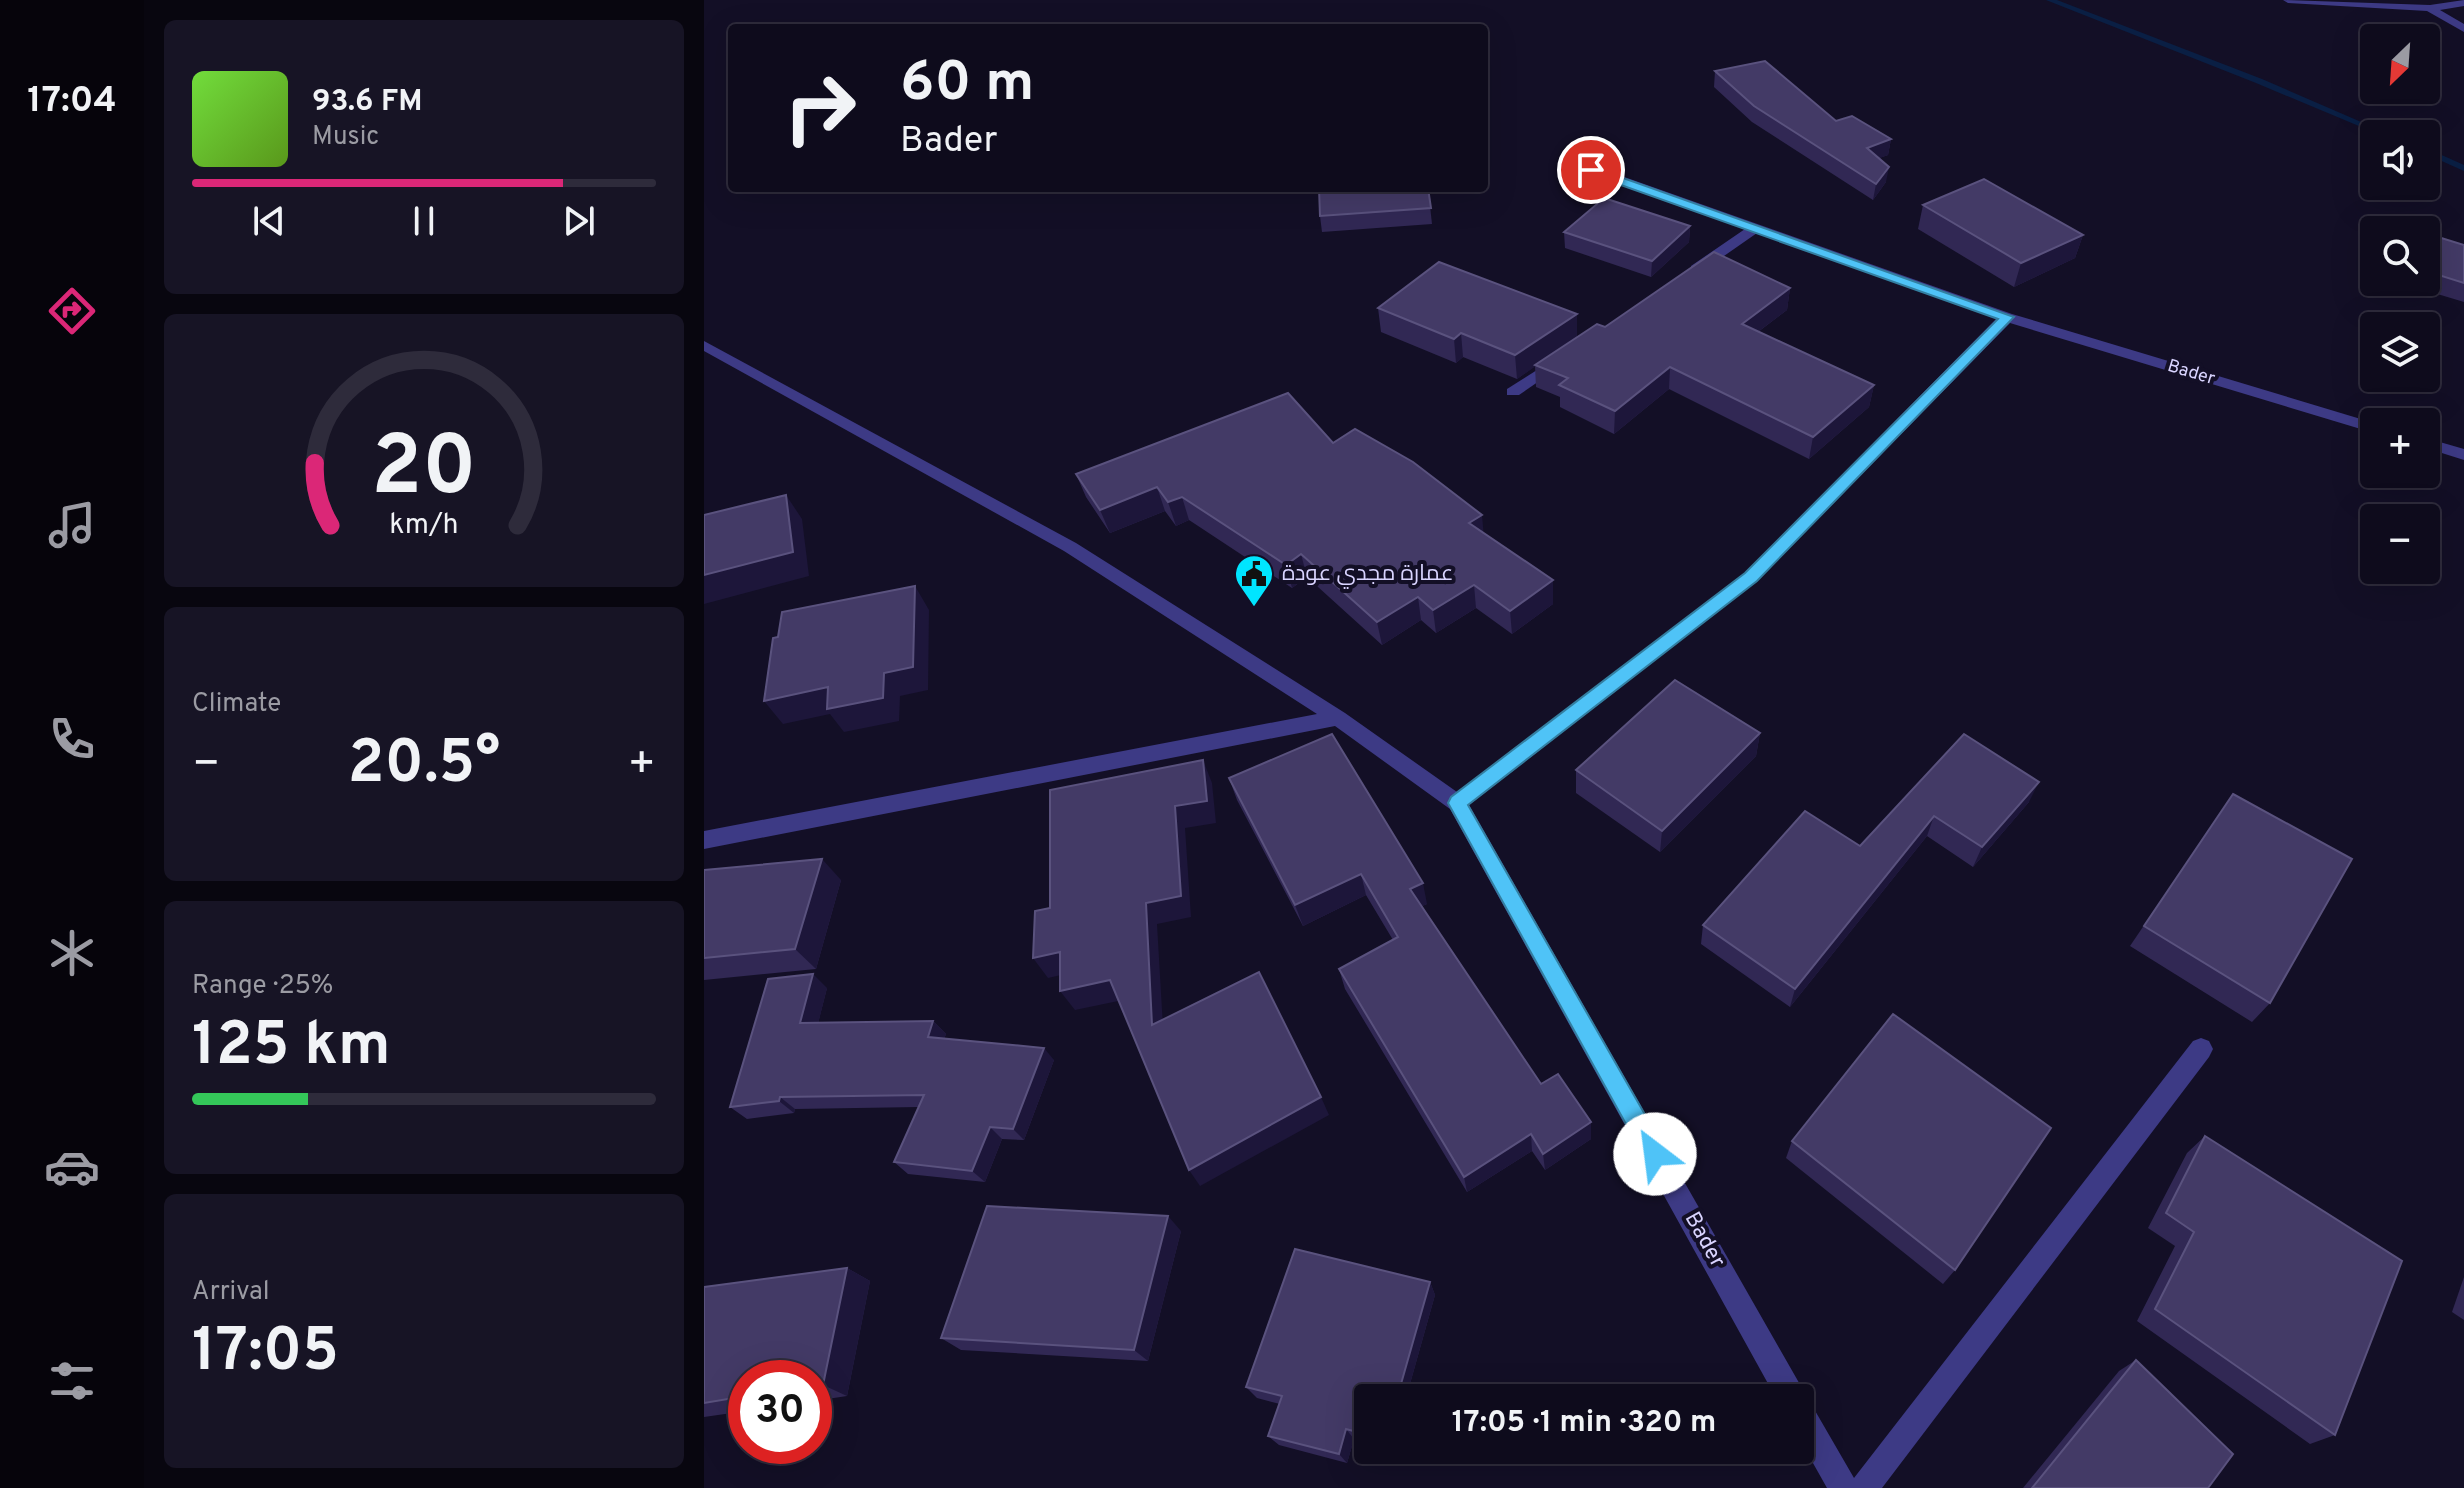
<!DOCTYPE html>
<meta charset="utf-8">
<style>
:root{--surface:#0e0b1c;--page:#171425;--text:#f1f3f6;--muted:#9b9ba3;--line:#2e2b3b;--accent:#db2777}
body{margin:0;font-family:Overpass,Cairo,sans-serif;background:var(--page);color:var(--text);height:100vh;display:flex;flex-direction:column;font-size:30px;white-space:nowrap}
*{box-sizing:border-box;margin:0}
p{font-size:26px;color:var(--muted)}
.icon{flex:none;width:44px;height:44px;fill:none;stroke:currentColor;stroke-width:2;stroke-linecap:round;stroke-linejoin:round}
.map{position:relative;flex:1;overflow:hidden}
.side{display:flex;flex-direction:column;gap:20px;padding:20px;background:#08060f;width:560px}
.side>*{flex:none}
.banner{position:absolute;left:24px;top:24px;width:760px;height:168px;border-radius:8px;box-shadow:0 8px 32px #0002,0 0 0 2px var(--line);background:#0e0b1c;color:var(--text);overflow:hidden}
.needle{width:52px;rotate:205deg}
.buttons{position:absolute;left:1656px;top:24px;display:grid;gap:16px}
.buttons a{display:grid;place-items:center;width:80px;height:80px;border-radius:8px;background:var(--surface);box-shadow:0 8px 32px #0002,0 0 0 2px var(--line);font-size:40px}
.speed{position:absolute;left:24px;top:1360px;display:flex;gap:16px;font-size:40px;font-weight:700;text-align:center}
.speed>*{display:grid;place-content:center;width:104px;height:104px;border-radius:50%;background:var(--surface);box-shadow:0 8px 32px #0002,0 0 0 2px var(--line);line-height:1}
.speed .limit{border:12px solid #d22;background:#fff;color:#111}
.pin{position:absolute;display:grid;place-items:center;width:68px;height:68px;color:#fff;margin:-34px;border:4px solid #fff;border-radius:50%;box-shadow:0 2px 8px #0007}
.me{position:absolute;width:88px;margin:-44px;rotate:330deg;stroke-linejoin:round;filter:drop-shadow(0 0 6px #0008)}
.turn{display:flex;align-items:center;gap:28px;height:168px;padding:0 40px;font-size:36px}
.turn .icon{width:104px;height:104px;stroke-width:2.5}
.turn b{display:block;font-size:56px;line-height:68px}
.big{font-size:60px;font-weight:700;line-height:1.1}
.side .tile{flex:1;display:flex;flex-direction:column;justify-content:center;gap:12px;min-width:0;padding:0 28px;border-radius:12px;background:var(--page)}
.side .dial{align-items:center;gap:0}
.dial svg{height:208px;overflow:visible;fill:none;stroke:var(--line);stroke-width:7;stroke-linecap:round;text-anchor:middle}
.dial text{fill:var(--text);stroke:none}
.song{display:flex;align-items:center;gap:24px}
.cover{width:96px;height:96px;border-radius:12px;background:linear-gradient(135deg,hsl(100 70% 55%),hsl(90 70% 35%))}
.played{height:8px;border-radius:4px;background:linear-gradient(90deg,var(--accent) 80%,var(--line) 80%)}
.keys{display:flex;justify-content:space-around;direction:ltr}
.heat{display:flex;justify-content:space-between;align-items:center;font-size:44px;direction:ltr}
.charge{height:12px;border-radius:6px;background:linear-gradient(90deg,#34c759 25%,var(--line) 0)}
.trip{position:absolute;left:650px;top:1384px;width:460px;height:80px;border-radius:8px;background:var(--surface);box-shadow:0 8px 32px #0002,0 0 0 2px var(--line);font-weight:700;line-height:80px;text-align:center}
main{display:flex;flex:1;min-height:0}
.menu{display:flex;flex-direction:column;width:144px;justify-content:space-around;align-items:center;background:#06040b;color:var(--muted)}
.menu .icon{width:56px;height:56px}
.menu .current{color:var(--accent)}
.menu b{font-size:36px;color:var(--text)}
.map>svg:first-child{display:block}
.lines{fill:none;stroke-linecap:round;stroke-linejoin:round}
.stream{fill:#0a1f44;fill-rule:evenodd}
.minor{fill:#3d3a85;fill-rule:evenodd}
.wall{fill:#312854}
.shaded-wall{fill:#1d163a}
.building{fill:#433a66;stroke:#5a527e;stroke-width:2}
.route{fill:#4fc3f7;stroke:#337fa1;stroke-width:2}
.labels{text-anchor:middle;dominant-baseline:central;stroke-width:8;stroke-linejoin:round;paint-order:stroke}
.far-street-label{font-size:18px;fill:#d9d4ff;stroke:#130f26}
.poi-label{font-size:22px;fill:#d9d4ff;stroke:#130f26;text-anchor:start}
.street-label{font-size:22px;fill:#d9d4ff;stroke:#130f26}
</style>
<main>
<nav class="menu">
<b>17:04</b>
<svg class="icon current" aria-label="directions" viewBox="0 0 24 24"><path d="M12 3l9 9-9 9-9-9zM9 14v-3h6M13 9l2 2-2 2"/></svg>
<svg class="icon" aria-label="music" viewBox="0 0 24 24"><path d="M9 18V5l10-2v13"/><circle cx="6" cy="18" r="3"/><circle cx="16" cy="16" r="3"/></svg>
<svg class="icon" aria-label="phone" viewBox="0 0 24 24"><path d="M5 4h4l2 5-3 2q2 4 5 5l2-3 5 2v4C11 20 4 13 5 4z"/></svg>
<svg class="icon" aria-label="climate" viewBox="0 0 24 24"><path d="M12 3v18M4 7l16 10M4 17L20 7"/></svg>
<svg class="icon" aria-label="car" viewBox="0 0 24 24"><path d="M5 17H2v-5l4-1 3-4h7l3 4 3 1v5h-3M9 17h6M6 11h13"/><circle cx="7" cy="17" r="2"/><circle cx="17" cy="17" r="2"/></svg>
<svg class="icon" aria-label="filters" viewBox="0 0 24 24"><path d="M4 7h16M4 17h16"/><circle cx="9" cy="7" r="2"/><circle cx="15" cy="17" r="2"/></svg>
</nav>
<section class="side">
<div class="tile">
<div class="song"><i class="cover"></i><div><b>93.6 FM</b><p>Music</p></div></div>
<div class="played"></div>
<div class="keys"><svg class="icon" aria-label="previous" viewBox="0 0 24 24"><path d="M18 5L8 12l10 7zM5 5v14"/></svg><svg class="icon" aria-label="pause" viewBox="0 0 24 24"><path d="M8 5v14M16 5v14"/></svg><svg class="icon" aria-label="next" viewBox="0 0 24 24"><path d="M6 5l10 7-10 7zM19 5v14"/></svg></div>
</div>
<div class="tile dial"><svg viewBox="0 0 100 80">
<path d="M14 69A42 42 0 1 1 86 69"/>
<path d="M14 69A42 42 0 0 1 8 45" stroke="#db2777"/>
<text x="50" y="56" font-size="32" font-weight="700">20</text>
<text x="50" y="72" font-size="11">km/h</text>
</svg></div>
<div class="tile"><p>Climate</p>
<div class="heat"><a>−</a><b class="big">20.5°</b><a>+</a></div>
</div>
<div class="tile"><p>Range · 25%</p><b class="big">125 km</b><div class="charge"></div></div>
<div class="tile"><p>Arrival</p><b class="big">17:05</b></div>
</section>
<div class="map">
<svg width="1760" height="1488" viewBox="0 0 1760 1488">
<rect width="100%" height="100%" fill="#130f26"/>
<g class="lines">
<g class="stream">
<polygon points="1342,0 1353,0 1558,79 1685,134 1674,134 1552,83"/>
<polygon points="1722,148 1760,165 1760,171 1722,154"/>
</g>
<g class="minor">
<polygon points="1579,0 1726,5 1760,0 1760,6 1736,10 1760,24 1760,32 1723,11 1584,3"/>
<polygon points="882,167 892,167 1308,314 1670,423 1670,433 1306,323 1053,581 765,805 1098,1388 1101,1400 1106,1402 1150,1478 1489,1041 1497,1038 1505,1041 1509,1049 1505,1057 1178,1488 1123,1488 1096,1440 1096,1398 1072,1398 746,809 631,726 0,849 0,831 613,714 360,551 0,351 0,341 372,543 641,713 753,792 1041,573 1293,318 1053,233 997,272 987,272 987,266 1041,229 882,173"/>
<polygon points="852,358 860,363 857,366 815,395 803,395 803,389"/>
<polygon points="1722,438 1760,449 1760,460 1722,448"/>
</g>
</g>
<g class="wall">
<polygon points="1011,71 1132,121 1187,139 1184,155 1175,158 1182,182 1169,200 1048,122 1010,87"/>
<polygon points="724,188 728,224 618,232 616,216"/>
<polygon points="1219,205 1379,235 1371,258 1310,287 1214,229"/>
<polygon points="986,226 985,242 947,277 861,248 860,232"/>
<polygon points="1760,245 1760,302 1707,286 1709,282 1722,282 1722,258"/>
<polygon points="1086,288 1083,310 1054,332 1170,385 1165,407 1105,459 965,389 910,434 856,407 856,397 832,387 831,366 813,379 759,357 752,363 677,332 674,308 873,314 873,337 901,327"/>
<polygon points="629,443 779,533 849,604 808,634 772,608 732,633 717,620 678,645 603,577 588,588 485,520 472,526 461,511 406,533 382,497 372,474"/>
<polygon points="1056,733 1052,756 956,852 872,793 872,770"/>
<polygon points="1260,734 1325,802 1269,867 1223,836 1086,1007 997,944 999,925 1156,846"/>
<polygon points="525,778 723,904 718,906 837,1084 887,1139 841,1170 828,1151 763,1192 641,989 635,969 689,940 662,895 599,926 533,800"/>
<polygon points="1529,794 1566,1003 1548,1022 1426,946"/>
<polygon points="0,870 137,880 112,969 0,980"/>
<polygon points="123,988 114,1023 229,1021 242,1034 240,1039 350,1060 320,1140 298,1139 281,1182 204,1174 190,1162 215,1107 91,1109 90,1113 43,1119 26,1107"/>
<polygon points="1501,1136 1631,1435 1606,1444 1433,1321 1471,1246 1444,1228 1483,1153"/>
<polygon points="1088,1141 1251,1270 1239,1284 1082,1158"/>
<polygon points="477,1231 444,1361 257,1350 237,1338"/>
<polygon points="143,1268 166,1281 143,1396 110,1401 110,1378 42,1378 42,1411 0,1417 0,1287"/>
<polygon points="1760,1277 1760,1320 1748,1312"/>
<polygon points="726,1282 731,1295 702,1398 664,1398 664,1442 650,1439 643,1463 575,1445 564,1436 576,1404 553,1398 542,1387"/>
<polygon points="1432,1360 1504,1488 1319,1488 1415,1371"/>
</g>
<g class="shaded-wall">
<polygon points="1187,139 1184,155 1160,164 1163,148"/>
<polygon points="1185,167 1182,182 1169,200 1172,184"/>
<polygon points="986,226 985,242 947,277 948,261"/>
<polygon points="1379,235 1371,258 1310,287 1317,263"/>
<polygon points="1086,288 1083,310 1035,346 1038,324"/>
<polygon points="873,314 873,338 813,379 811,355"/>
<polygon points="757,333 759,357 752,363 750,339"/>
<polygon points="966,367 965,389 910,434 911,411"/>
<polygon points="1170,385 1165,407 1105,459 1109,437"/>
<polygon points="453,487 461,511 406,533 396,510"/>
<polygon points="82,495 98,519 105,576 0,604 0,575"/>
<polygon points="478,497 485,520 472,526 464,502"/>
<polygon points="778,515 780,538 765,523"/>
<polygon points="597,554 603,577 588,588 582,565"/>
<polygon points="849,580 849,604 808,634 806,611"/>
<polygon points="770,585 772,608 732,633 729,610"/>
<polygon points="211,586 225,610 224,690 196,696 195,721 140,732 126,714 79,724 60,701 180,673"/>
<polygon points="714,597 717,620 678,645 673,622"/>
<polygon points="1056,733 1052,756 956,852 958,831"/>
<polygon points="499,760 508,783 512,823 481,828 487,917 453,924 460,1044 448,1025 442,903 471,806"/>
<polygon points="1335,782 1325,802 1269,867 1278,847"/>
<polygon points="1230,816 1223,836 1086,1007 1091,989"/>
<polygon points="118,859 137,880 112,969 91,949"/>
<polygon points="657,874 662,895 599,926 591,905"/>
<polygon points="719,883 723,904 710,910 706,889"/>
<polygon points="356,952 370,972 344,978 329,958"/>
<polygon points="109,974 123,988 111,1036 96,1023"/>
<polygon points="406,980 419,1000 371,1010 356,991"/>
<polygon points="229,1021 242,1034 236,1050 224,1037"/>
<polygon points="340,1048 350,1060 320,1140 309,1129"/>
<polygon points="76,1097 91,1109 90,1113 75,1101"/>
<polygon points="617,1097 625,1115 496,1186 485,1170"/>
<polygon points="887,1122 887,1139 841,1170 839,1154"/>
<polygon points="286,1127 298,1139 281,1182 268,1171"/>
<polygon points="827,1134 828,1151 763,1192 760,1177"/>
<polygon points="464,1216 477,1231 444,1361 430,1350"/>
<polygon points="143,1268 166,1281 143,1396 119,1385"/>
<polygon points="726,1282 731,1295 702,1398 693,1398"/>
<polygon points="642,1429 650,1439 643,1463 635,1454"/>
</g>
<g class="building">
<polygon points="1061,61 1132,121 1148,116 1187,139 1163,148 1185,167 1172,184 1050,106 1011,71"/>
<polygon points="1280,179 1379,235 1317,263 1219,205"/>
<polygon points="615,188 724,188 727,208 616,216"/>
<polygon points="900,198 986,226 948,261 860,232"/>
<polygon points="1734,237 1760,245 1760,283 1722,271 1722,259"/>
<polygon points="1010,252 1086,288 1038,324 1170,385 1109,437 966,367 911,411 855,385 864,378 831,365 893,324 901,327"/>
<polygon points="735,262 873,314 811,355 757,333 750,339 674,308"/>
<polygon points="584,393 629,443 651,429 709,462 778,515 765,523 849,580 806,611 770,585 729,610 714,597 673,622 597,554 582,565 478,497 464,502 453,487 396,510 372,474"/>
<polygon points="82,495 89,552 0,575 0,515"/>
<polygon points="211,586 209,667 180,673 179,698 123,709 124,687 60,701 69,638 74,637 78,612"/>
<polygon points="971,680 1056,733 958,831 872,770"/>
<polygon points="628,734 719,883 706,889 837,1084 854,1074 887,1122 839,1154 827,1134 760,1177 635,969 694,937 657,874 591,905 525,778"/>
<polygon points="1260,734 1335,782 1278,847 1230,816 1091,989 999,925 1101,811 1156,846"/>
<polygon points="499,760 503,801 471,806 477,896 442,903 448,1025 555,972 617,1097 485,1170 406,980 356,991 356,952 329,958 331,911 346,908 346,790"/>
<polygon points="1529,794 1648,859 1566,1003 1440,926"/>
<polygon points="118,859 91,949 0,958 0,870"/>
<polygon points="109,974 96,1023 229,1021 224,1037 340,1048 309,1129 286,1127 268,1171 190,1162 220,1095 76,1097 75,1101 26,1107 64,979"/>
<polygon points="1189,1014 1347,1128 1251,1270 1088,1141"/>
<polygon points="1501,1136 1698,1261 1631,1435 1451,1309 1490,1232 1462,1213"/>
<polygon points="283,1206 464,1216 430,1350 237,1338"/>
<polygon points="591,1249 726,1282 693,1398 664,1398 664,1435 642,1429 635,1454 564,1436 578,1396 542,1387"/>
<polygon points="143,1268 119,1385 110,1386 110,1378 42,1378 42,1396 0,1403 0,1287"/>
<polygon points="1432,1360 1529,1454 1504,1488 1328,1488"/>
</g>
<polygon class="route" points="883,168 891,168 1310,317 1053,581 764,805 959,1146 963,1154 959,1162 951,1166 943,1162 744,803 747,797 1041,573 1294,319 883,173"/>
<defs>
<symbol id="civic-pin" viewBox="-11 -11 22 30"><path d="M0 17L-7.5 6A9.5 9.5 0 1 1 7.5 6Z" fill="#00e5ff" stroke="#130f26"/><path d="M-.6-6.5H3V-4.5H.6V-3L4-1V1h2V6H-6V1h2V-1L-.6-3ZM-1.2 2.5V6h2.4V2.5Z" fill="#111"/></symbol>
</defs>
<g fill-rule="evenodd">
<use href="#civic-pin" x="528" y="552" width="44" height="60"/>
</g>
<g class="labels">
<g class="far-street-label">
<text transform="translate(1487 373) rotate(17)">Bader</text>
</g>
<g class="poi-label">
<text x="578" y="574">عمارة مجدي عودة</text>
</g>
<g class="street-label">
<text transform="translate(1000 1240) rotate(61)">Bader</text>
</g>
</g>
</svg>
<div class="buttons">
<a><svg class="needle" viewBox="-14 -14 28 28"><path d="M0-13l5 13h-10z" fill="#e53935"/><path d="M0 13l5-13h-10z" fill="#9b9ba3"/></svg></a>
<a><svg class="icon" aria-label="sound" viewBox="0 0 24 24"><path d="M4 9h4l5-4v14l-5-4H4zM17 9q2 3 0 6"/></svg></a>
<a><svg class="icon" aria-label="search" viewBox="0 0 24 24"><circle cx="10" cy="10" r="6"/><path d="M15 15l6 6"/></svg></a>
<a><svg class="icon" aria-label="layers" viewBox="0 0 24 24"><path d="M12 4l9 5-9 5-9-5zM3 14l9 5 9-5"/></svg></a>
<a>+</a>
<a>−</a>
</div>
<div class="speed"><div class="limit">30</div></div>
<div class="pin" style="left:887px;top:170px;background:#d93025"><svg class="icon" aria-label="arrive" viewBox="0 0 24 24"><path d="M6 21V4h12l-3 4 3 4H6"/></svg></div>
<svg class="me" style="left:951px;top:1154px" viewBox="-20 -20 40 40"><circle r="19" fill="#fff"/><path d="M0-13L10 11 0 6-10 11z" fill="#4fc3f7"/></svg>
<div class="trip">17:05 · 1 min · 320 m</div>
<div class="banner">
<div class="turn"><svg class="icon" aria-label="right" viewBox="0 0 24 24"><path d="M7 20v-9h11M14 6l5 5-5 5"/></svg><div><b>60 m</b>Bader</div></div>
</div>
</div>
</main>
